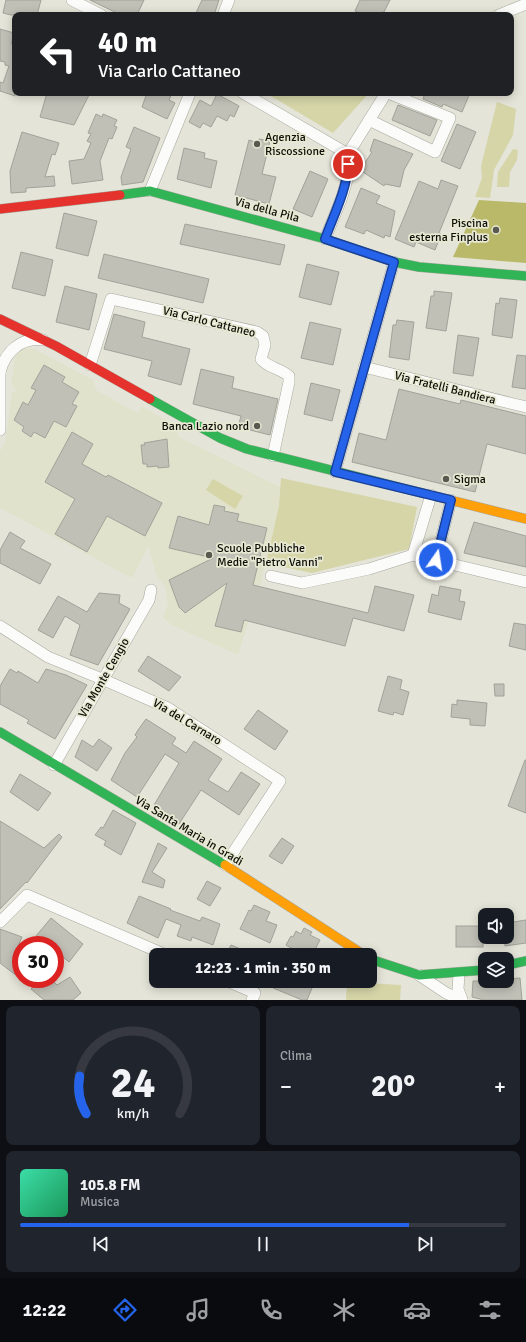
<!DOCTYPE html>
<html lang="it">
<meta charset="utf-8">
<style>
:root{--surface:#171b24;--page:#20242c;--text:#f1f3f6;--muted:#9ea1a6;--line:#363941;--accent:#2563eb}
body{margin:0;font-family:Signika,sans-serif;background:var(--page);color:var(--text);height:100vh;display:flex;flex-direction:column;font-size:15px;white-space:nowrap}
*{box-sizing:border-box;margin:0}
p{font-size:13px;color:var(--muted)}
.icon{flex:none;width:22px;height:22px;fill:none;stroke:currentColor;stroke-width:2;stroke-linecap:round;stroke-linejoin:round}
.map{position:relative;height:1000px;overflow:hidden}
.details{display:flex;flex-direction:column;gap:6px;padding:6px;background:#0d0f14;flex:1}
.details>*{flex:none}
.banner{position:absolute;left:12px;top:12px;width:502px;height:84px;border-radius:8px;box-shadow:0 2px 10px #0003;background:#202124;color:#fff;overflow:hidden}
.buttons{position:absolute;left:478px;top:908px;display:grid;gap:8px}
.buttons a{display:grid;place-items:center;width:36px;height:36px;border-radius:8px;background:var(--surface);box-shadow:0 2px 10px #0003;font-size:20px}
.speed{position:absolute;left:12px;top:936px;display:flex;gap:8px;font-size:20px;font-weight:700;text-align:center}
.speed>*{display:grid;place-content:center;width:52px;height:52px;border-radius:50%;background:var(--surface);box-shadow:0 2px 10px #0003;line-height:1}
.speed .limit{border:6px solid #d22;background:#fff;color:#111}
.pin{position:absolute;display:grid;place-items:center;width:34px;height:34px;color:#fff;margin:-17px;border:2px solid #fff;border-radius:50%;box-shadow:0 1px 4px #0007}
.me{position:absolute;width:44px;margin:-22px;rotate:13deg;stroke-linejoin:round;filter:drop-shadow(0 0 3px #0008)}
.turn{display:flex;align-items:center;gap:14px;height:84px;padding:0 20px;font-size:18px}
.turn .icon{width:52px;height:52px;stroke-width:2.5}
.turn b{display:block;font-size:28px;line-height:34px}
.big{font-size:30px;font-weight:800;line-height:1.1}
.details .widget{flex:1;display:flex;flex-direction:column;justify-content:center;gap:6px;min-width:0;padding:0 14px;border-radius:8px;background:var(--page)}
.details .dial{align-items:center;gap:0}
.dial svg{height:104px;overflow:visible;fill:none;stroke:var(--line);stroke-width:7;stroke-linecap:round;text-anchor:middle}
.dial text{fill:var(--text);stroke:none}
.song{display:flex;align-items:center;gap:12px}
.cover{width:48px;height:48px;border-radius:6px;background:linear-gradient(135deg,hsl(160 70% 55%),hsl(150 70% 35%))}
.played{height:4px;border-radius:2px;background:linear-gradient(90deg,var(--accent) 80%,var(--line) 80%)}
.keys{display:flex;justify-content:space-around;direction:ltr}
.heat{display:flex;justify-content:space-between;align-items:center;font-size:22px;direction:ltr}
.details .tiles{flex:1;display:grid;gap:6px;grid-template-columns:1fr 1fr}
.widget:last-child{grid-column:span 2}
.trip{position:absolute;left:149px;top:948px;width:228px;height:40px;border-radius:8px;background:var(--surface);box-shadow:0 2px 10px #0003;font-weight:800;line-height:40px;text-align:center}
.tabs{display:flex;height:64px;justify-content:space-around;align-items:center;background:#090b0e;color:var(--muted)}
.tabs .icon{width:28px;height:28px}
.tabs .on{color:var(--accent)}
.tabs b{font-size:18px;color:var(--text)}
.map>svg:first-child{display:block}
.built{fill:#e1e2cc}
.green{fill:#d5d5a8}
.water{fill:#b9b969}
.building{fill:#c0c0b7;stroke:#a1a299}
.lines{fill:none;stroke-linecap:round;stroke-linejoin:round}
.street-casing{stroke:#a8a99f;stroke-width:12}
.fast-casing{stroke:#a8a99f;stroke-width:10}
.slow-casing{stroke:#a8a99f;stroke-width:10}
.jam-casing{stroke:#a8a99f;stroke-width:10}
.street{stroke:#fbfbf9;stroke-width:11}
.fast{stroke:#30b455;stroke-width:9}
.slow{stroke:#ff9f0a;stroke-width:9}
.jam{stroke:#e5322d;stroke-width:9}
.route-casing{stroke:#184099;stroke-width:10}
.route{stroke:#2563eb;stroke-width:7}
.poi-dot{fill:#595950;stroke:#e8e9d3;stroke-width:1.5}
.labels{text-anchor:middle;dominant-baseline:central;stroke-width:3.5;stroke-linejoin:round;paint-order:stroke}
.poi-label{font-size:12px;fill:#0e0e07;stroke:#e8e9d3;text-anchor:start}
.street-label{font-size:12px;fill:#0e0e07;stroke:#e8e9d3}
</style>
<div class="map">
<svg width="526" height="1000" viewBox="0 0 526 1000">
<rect width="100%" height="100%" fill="#e4e4d8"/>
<polygon class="built" points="26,347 34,349 93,380 96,390 137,413 142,407 176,426 179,437 280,487 279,506 261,582 238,655 172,625 163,617 168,604 165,586 157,577 148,546 132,578 0,508 0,451 5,442 12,393 16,390 11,384 15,357 19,351"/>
<g class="green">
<polygon points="266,93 369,93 333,133"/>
<polygon points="497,102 516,109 513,135 494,170 490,198 475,197 482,178 481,166"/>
<polygon points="513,149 518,150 517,160 510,172 509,187 497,187 498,172"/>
<polygon points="281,478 417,507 409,549 312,573 266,563 279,506"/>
<polygon points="213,479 243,496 235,509 206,490"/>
<polygon points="347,982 401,985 400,1000 346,1000"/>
</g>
<polygon class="water" points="479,200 526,203 526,263 453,257"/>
<g class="building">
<polygon points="6,0 41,0 37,15 11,15 3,13"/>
<polygon points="90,0 144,0 137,15 121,15"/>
<polygon points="202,0 219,0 214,15 195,15"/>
<polygon points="360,0 390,0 384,12 382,12 380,15 365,15 355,11"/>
<polygon points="0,29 14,33 11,44 15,45 15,96 0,91 0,82 3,83 9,66 5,65 5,62 0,61"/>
<polygon points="47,93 90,93 74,125 40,117"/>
<polygon points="147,93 172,93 169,100 175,103 167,119 142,107"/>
<polygon points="425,93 470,93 462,112 443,104 442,107 423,99"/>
<polygon points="217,94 239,106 234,117 230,115 227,121 217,116 211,127 203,123 200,128 189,122 200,100 211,106"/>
<polygon points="398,105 437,120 430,136 392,120"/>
<polygon points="96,114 102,117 103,114 117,120 114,126 117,127 112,139 109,138 100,161 103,180 72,184 69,161 84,159 91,143 87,141 91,134 88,133"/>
<polygon points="457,124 476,132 460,169 441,161"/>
<polygon points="134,127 160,138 143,182 122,185 121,177 131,149 126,147"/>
<polygon points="22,132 59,143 55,155 52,154 45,177 54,176 55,186 26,188 26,192 11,193 10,171"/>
<polygon points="259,139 270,141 262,174 276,177 269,204 235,195 249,140 258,143"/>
<polygon points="374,139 413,154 404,170 400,187 385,184 384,186 360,170 372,152 370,151"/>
<polygon points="184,148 205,153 204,158 217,161 211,188 177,179"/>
<polygon points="310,171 328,179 312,217 293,209"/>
<polygon points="441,180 458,186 439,233 441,234 435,250 416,242 414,247 395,239 419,181 438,189"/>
<polygon points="361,188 380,196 376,203 395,211 390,237 385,235 384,238 366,230 364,234 345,227"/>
<polygon points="64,213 97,221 88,256 56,248"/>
<polygon points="185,224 285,245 280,265 180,244"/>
<polygon points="21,252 53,260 45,296 12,288"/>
<polygon points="104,254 209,279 203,303 98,278"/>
<polygon points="307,264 339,272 331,305 299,297"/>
<polygon points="65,286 97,294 89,330 56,322"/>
<polygon points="434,291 452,293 446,331 426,328 431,296 434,296"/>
<polygon points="500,298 517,300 512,338 492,335 496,303 499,304"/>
<polygon points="114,314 145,322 142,337 190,349 181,385 148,376 152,361 104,349"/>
<polygon points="397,320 414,322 409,360 389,357 393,325 396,325"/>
<polygon points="310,322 341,329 333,365 301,358"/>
<polygon points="458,335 479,338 473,376 453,373"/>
<polygon points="517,355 526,356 526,389 512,387"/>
<polygon points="44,365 65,377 62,382 79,392 72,404 77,406 66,427 54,421 45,438 34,432 31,437 22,431 24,427 14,420 23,402 28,405 36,390 31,388"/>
<polygon points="201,369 234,377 232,388 278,399 270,435 238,427 241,416 193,404"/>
<polygon points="311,383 340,390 332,421 304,414"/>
<polygon points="399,389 460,404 461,400 526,416 526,454 487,444 475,492 352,462 359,433 386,440"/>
<polygon points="72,432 93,444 82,464 106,477 108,475 162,503 145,536 107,516 87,552 55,534 75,499 45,482"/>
<polygon points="167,439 169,467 158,468 158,466 147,467 147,464 143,464 141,445 145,445 144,443"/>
<polygon points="214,505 225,507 224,511 239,514 237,521 267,528 253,585 368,613 375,586 414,595 404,631 353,618 345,646 244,620 241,632 215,626 227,583 185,613 179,607 169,580 213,558 169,548 178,516 209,525"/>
<polygon points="474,522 526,536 526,567 464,553"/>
<polygon points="10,532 25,541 20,548 51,564 40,584 0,563 0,550"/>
<polygon points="440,586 461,590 459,601 465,602 461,620 428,612 432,594 438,596"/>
<polygon points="99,593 120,595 119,603 130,609 98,665 70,655 80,625 65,616 53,638 38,630 58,596 87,612"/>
<polygon points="514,623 526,625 526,650 509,646"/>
<polygon points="148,656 181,677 169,691 138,671"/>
<polygon points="10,669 17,673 18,671 38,683 46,669 66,675 87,685 55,739 27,723 29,720 0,704 0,686"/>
<polygon points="388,676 402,680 400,689 409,692 403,715 394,712 393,715 378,711"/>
<polygon points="494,684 504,684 504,696 495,696"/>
<polygon points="457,700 487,703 485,726 470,725 470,719 451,717 452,704 457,705"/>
<polygon points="258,710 288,731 275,750 244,729"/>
<polygon points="146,719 176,738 172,744 186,753 194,741 222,759 208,780 228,792 241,772 260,784 239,815 201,790 179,824 154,805 179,763 165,754 137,797 111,780 125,753 137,737 135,735 138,730"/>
<polygon points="99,739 112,748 97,771 75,757 82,740 93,747"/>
<polygon points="525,760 526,760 526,813 508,806"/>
<polygon points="20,774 51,793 38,811 10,792"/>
<polygon points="113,810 136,823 121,855 104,845 106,841 95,835 101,827 103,828"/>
<polygon points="0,821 44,848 59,834 62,837 27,883 26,882 0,909"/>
<polygon points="282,838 294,846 282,864 269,856"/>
<polygon points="158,843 167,848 152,872 165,880 163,888 142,882"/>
<polygon points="207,881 221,888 210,906 197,899"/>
<polygon points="139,896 171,909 170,910 200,921 202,917 220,924 213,945 192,937 191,941 177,936 181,925 166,919 158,938 127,923"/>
<polygon points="254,905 270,912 266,921 277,925 270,943 240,929 249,910 251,911"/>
<polygon points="51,918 83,944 69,962 55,951 55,945 48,945 36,936"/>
<polygon points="526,920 526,943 505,946 504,937 507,937 507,923"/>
<rect x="456" y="926" width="27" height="21"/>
<polygon points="304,928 312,932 310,935 320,940 312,955 290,955 293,949 286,945 291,936 293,937 296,931 301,934"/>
<polygon points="0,929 22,937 16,951 21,955 21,971 17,976 0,963"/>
<polygon points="231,945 255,955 226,955"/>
<polygon points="70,977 81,993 73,1000 44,1000 31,989 39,979 51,979 57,985"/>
<polygon points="520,978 522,1000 484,1000 472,997 473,981 507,981 507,979"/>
<polygon points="276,981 315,981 307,1000 302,1000 273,988"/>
</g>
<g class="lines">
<defs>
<g id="street">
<polyline points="72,0 101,15"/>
<polyline points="223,15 229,0"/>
<polyline points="499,15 526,4"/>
<polyline points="243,93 348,154"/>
<polyline points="369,120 435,152 450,118 388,93"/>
<polyline points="150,191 190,93"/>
<polyline points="325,239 342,197 348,176 348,154 386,93"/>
<path d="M90,365L111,299L257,332L263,336L265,345L261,359C268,368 280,368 289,376V382L273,456"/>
<polyline points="0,367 0,430"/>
<polyline points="364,367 526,407"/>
<path d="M0,372C5,352 21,337 43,340"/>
<polyline points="335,472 394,262"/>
<polyline points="413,555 431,495"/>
<polyline points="436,560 451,500"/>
<polyline points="271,576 302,583 369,569 413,555 526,582"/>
<polyline points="0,626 48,657 102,679 168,708 280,781 225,865"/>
<polyline points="54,765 149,600 151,590"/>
<polyline points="0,922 27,895 166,955"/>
<polyline points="459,974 458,989 462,1000"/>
<polyline points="419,975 446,993 462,1000"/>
<polyline points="227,981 255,993 252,1000"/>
</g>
<g id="fast">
<polyline points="120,195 150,191 325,239 394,262 419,267 526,276"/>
<polyline points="150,399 220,438 247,449 438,497"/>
<polyline points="0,732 225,865"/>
<polyline points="370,959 419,975 485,970"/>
<polyline points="507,965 526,961"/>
</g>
<g id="slow">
<polyline points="438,497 526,519"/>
<polyline points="225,865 364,955"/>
</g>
<g id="jam">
<polyline points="0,209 120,195"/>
<polyline points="0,319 56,346 150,399"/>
</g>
</defs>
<use href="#street" class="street-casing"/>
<use href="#fast" class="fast-casing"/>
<use href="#slow" class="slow-casing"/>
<use href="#jam" class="jam-casing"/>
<use href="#street" class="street"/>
<use href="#fast" class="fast"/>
<use href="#slow" class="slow"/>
<use href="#jam" class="jam"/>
</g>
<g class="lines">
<defs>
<path id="route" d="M348,164C347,190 334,214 325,239L394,262L335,472L451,500L436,560"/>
</defs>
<use href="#route" class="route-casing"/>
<use href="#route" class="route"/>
</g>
<g class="poi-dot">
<circle cx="257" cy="144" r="4"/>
<circle cx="496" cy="230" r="4"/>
<circle cx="257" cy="426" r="4"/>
<circle cx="446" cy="479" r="4"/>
<circle cx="209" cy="555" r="4"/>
</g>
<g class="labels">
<g class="poi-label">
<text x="265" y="137">Agenzia<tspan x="265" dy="14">Riscossione</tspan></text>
<text x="488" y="223" text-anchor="end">Piscina<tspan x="488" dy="14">esterna Finplus</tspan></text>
<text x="249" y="426" text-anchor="end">Banca Lazio nord</text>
<text x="454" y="479">Sigma</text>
<text x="217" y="548">Scuole Pubbliche<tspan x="217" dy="14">Medie "Pietro Vanni"</tspan></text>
</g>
<g class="street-label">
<text transform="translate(267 210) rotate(15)">Via della Pila</text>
<text transform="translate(209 322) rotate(14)">Via Carlo Cattaneo</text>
<text transform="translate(445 388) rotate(14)">Via Fratelli Bandiera</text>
<text transform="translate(104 678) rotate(-60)">Via Monte Cengio</text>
<text transform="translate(187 722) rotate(31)">Via del Carnaro</text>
<text transform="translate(189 831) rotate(31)">Via Santa Maria in Gradi</text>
</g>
</g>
</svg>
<div class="buttons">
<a><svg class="icon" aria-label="sound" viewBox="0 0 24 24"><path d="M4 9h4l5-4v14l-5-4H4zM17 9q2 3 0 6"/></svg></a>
<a><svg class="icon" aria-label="layers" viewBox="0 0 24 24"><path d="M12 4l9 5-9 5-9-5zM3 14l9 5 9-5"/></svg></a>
</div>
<div class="speed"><div class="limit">30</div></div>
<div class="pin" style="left:348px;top:164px;background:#d93025"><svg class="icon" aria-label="arrive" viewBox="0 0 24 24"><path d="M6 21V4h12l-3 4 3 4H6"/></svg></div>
<svg class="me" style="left:436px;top:560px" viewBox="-20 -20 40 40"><circle r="17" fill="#2563eb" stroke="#fff" stroke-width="3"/><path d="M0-11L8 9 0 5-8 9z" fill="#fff"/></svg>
<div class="trip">12:23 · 1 min · 350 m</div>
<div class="banner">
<div class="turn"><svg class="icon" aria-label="left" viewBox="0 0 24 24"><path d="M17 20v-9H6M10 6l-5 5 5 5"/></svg><div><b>40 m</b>Via Carlo Cattaneo</div></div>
</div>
</div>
<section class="details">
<div class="tiles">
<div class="widget dial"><svg viewBox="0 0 100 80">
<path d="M14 69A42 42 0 1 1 86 69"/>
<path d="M14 69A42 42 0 0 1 9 40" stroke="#2563eb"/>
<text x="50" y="56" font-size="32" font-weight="700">24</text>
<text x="50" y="72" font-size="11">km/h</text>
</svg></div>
<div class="widget"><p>Clima</p>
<div class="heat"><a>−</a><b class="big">20°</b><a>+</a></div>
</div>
<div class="widget">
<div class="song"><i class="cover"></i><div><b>105.8 FM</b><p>Musica</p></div></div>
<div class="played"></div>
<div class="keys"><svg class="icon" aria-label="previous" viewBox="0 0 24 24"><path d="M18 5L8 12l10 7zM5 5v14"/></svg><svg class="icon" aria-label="pause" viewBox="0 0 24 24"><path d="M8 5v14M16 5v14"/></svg><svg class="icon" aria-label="next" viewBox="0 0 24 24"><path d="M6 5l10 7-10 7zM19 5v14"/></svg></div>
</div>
</div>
</section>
<nav class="tabs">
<b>12:22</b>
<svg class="icon on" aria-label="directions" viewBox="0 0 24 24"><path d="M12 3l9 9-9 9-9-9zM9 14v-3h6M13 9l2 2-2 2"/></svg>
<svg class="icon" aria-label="music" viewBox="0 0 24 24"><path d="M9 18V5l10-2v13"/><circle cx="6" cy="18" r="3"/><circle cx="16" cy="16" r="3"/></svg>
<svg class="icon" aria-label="phone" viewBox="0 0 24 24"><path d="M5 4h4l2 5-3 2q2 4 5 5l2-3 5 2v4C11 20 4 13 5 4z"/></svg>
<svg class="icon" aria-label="climate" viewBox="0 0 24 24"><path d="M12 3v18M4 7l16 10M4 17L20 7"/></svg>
<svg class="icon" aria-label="car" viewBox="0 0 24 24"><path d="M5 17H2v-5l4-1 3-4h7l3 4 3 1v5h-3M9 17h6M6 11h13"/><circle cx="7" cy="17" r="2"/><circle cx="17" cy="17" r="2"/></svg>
<svg class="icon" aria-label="filters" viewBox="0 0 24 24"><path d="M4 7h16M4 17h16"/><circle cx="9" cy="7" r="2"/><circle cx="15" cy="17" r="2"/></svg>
</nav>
